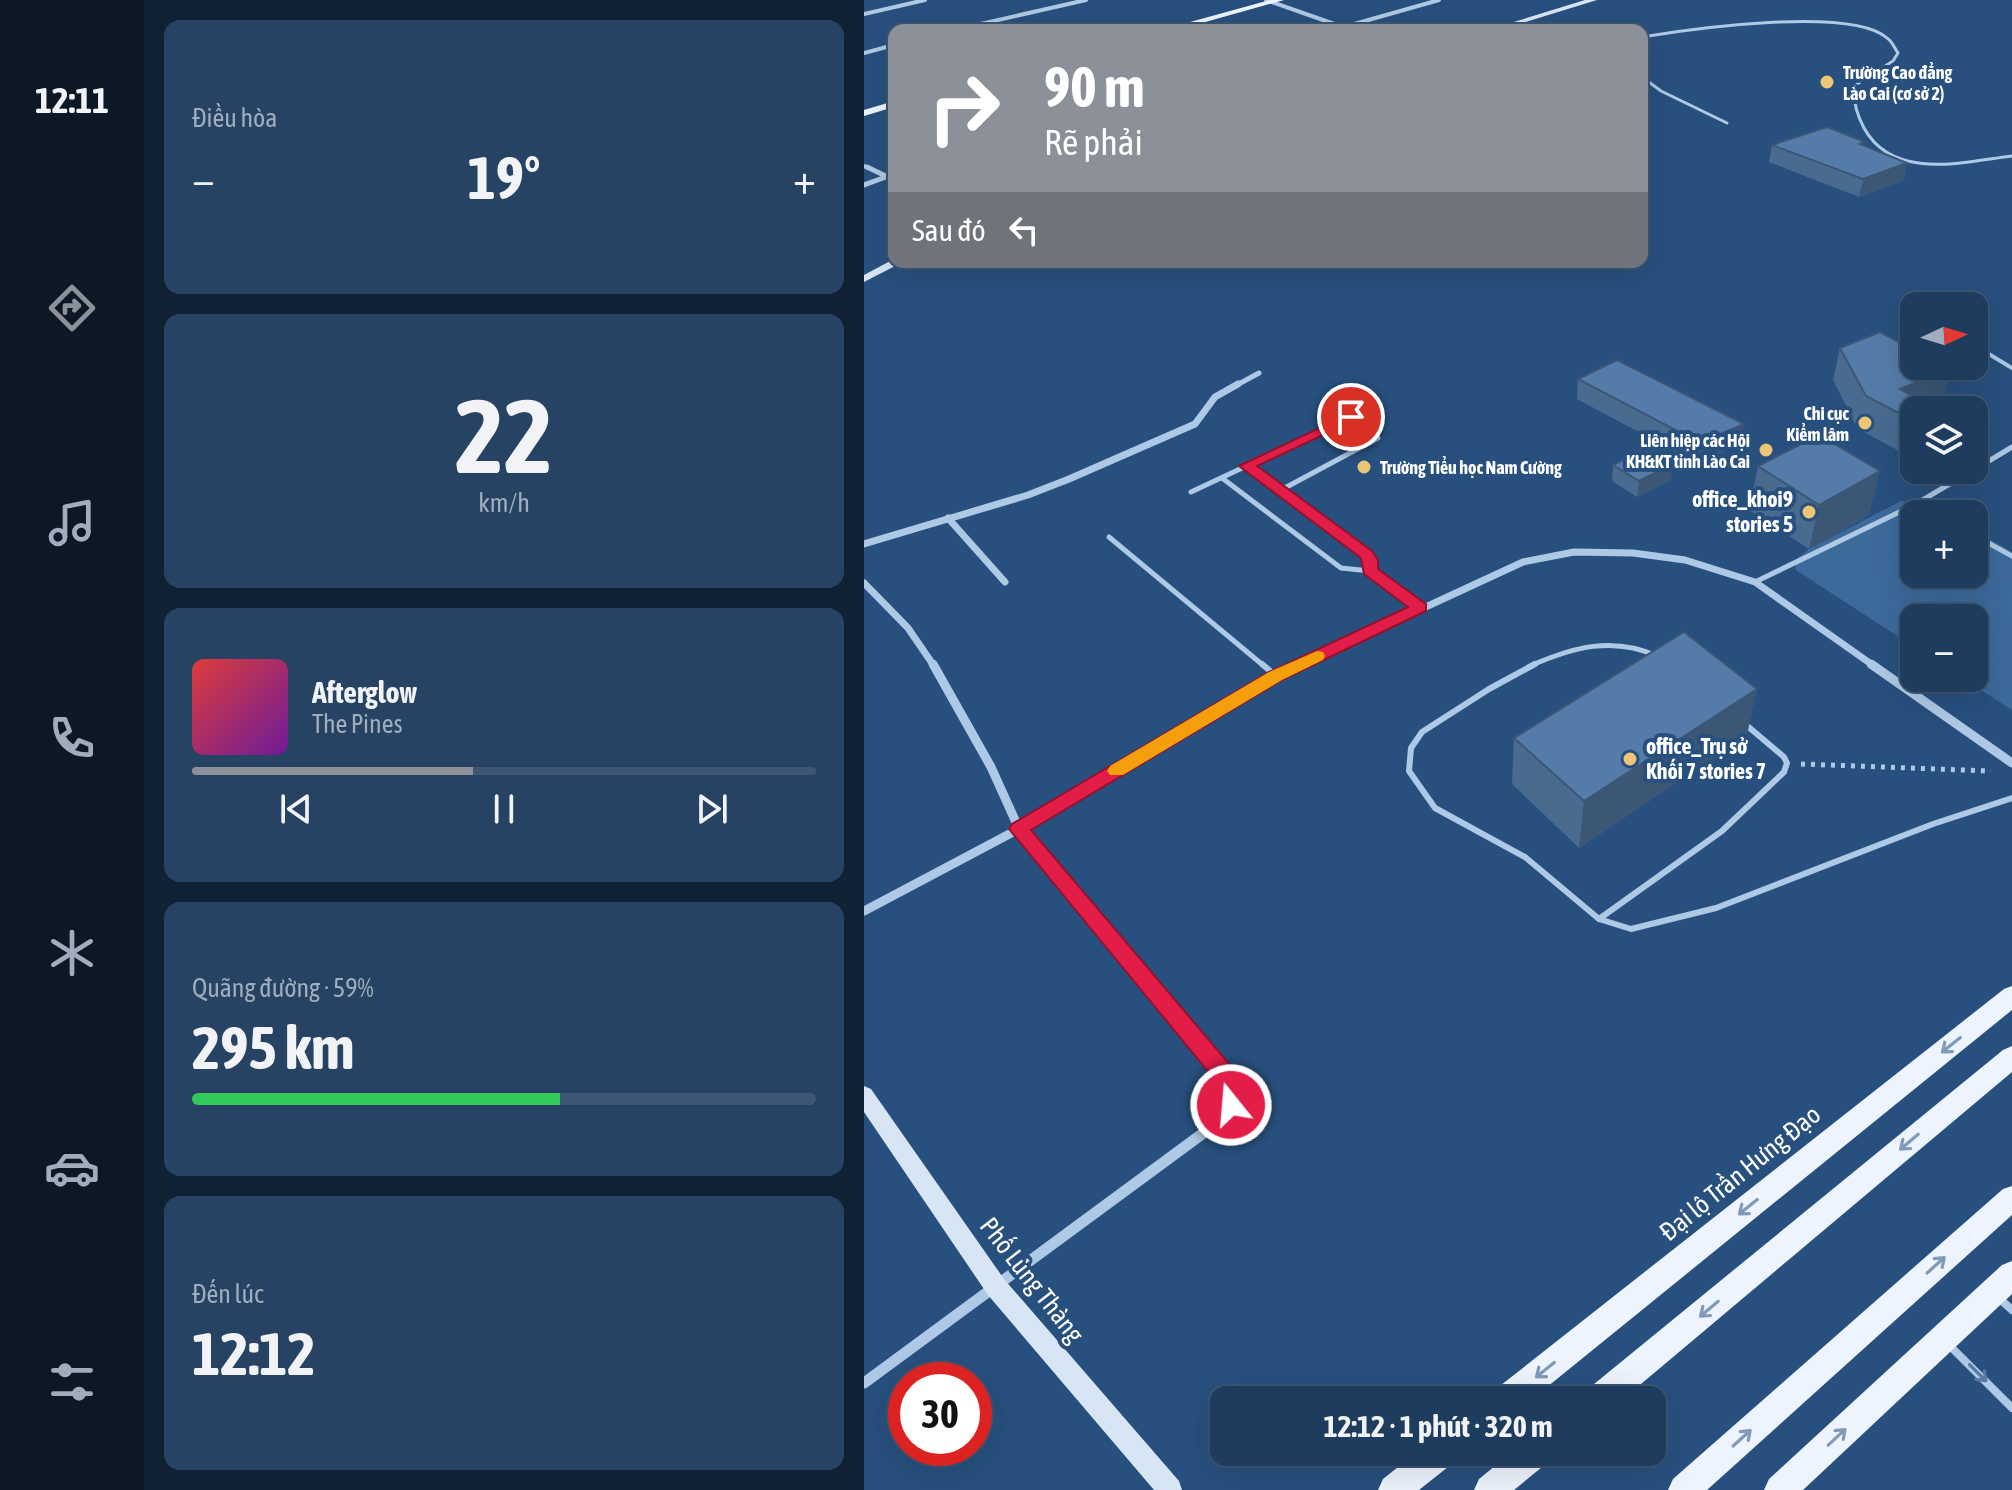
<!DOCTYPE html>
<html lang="vi">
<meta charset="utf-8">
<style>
:root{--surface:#1e3c5e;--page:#264364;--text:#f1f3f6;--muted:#a1adbc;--line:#3c5673;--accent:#8c9099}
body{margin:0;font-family:"Asap Condensed",sans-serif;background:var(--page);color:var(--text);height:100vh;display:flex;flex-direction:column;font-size:30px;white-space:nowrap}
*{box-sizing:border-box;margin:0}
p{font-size:26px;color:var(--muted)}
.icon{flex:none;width:44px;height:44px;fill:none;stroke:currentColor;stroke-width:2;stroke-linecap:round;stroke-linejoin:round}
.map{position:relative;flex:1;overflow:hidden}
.details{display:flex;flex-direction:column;gap:20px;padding:20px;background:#102134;width:720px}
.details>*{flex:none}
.banner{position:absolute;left:24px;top:24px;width:760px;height:244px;border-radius:16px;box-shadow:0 8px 32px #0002,0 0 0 2px var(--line);background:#8c9099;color:#fff;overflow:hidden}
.needle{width:52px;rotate:86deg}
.fabs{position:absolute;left:1036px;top:292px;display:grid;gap:16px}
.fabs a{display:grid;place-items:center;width:88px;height:88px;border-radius:16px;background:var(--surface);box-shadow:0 8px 32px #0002,0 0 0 2px var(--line);font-size:40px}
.speed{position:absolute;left:24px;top:1362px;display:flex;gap:16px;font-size:40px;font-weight:700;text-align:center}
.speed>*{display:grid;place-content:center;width:104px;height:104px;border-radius:50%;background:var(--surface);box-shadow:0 8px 32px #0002,0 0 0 2px var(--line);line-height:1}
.speed .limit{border:12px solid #d22;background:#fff;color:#111}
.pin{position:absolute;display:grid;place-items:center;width:68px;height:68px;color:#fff;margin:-34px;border:4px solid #fff;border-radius:50%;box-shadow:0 2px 8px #0007}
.me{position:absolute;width:88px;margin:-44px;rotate:343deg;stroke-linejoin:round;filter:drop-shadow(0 0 6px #0008)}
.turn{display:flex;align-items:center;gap:28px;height:168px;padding:0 24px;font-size:36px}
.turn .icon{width:104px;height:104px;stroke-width:2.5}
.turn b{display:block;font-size:56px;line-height:68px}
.then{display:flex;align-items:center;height:76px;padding:0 24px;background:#0003;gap:16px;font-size:30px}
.big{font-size:60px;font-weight:700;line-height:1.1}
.details .widget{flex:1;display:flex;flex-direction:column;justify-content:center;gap:12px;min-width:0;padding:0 28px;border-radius:16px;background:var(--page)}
.details .dial{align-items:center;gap:0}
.dial b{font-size:104px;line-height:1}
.song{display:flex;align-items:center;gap:24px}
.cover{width:96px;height:96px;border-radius:12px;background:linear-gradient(135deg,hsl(0 70% 55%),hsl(280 70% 35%))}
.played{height:8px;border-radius:4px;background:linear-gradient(90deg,var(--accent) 45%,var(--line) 45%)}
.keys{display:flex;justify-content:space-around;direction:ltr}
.heat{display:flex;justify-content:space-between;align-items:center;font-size:44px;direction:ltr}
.charge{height:12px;border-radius:6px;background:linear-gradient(90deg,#34c759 59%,var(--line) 0)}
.trip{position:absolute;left:346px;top:1386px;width:456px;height:80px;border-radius:16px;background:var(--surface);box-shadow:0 8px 32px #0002,0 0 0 2px var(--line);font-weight:700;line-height:80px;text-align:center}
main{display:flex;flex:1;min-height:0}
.tabs{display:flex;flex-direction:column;width:144px;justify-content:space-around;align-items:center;background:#0c1826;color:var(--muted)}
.tabs .icon{width:56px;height:56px}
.tabs .current{color:var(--accent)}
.tabs b{font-size:36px;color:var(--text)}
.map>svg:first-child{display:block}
.green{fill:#3c6a9b}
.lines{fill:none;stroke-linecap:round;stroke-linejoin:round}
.path{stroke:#aec9e5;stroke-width:5;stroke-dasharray:4 6;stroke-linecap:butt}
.lane-far4{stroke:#aec9e5;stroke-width:3}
.lane-far3{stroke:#aec9e5;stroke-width:4}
.lane-far2{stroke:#aec9e5;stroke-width:5}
.lane-far1{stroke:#aec9e5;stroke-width:6}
.lane{stroke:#aec9e5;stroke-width:8}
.street-far4{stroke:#aec9e5;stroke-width:4}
.street-far3{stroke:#aec9e5;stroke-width:5}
.street-far2{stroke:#aec9e5;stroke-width:7}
.street-far1{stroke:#aec9e5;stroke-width:9}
.street{stroke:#aec9e5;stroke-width:11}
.secondary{fill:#d7e5f5;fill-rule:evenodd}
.primary{fill:#eef4fd;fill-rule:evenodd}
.wall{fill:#496b90}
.shaded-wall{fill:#3c5776}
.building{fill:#557ca8;stroke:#3c5776;stroke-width:2}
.oneway{stroke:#819ab7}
.oneway2{stroke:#577aa2}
.route{fill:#e11d48;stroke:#92132f;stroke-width:2}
.slow{fill:#f59e0b}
.poi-dot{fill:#ecc675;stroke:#28507e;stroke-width:3}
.labels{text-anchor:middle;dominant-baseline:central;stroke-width:8;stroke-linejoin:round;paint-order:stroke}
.far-poi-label{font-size:18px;font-weight:bold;fill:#fff;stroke:#28507e;text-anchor:start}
.poi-label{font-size:22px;font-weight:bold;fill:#fff;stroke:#28507e;text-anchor:end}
.near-street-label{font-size:26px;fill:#fff;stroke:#28507e}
</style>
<main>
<nav class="tabs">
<b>12:11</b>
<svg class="icon current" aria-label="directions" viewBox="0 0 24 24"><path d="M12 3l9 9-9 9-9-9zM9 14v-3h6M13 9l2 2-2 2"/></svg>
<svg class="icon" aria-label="music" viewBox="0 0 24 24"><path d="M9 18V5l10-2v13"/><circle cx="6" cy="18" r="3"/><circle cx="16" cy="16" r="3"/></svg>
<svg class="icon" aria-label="phone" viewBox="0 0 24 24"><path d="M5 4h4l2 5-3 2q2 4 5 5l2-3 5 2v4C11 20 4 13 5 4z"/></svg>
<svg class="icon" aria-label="climate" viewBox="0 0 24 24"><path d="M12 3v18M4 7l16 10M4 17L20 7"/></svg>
<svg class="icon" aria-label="car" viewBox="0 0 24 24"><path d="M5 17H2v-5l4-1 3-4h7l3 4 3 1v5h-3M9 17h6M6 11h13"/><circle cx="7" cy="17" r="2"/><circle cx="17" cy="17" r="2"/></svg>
<svg class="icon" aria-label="filters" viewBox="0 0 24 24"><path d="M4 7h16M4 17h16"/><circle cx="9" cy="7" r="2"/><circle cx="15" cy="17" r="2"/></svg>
</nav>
<section class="details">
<div class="widget"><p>Điều hòa</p>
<div class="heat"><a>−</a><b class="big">19°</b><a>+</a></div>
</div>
<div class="widget dial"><b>22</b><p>km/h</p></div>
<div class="widget">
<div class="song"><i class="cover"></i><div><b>Afterglow</b><p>The Pines</p></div></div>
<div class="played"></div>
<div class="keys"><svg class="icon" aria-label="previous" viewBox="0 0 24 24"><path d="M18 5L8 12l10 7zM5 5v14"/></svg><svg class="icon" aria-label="pause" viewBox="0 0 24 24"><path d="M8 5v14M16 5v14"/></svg><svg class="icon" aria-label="next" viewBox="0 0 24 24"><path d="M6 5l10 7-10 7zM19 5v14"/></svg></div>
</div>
<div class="widget"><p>Quãng đường · 59%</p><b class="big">295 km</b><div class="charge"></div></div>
<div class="widget"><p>Đến lúc</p><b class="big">12:12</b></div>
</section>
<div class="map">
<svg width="1148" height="1490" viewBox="0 0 1148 1490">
<rect width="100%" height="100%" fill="#28507e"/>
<polygon class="green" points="1037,501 1068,505 1083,514 1050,514 1050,574 1110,574 1110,530 1148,552 1148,710 1098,678 1110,678 1110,618 1050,618 1050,647 932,570 931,560 945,549"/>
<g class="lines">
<polyline class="path" points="937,764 1127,771"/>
<g class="lane-far4">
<path d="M778,37C826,29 987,6 1023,38C1028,41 1031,49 1034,53L1029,61L990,86C989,101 993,115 1000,128C1029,181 1099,162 1148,156"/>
<polyline points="778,77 797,91 863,123"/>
</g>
<polyline class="lane-far3" points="1110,345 1148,368"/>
<g class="lane-far2">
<polyline points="382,466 503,555 506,571"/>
<polyline points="1110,470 1148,447"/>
<polyline points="358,478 477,568 506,571 556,607"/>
<polyline points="417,490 514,438"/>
<polyline points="327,492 487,417"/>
<polyline points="1052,504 1071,514"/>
<polyline points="1110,535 1148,556"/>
<polyline points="245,537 400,666"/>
<polyline points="891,582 1052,504 1109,470"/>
<path d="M666,666C709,647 749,636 793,656"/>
</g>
<g class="lane-far1">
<polyline points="398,664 412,676"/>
<polyline points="671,664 625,689 558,732 547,748 545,771 571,808 661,857 735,919 767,929 852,908 1069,824 1148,798"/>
<polyline points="735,919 858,831 920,772 923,763 920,757 881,724"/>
</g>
<g class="lane">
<polyline points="1136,1299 1148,1310"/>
<polyline points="1084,1344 1148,1408"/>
</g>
<g class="street-far4">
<polyline points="402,0 479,27"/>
<polyline points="0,14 61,0"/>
<polyline points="90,30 222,0"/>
<polyline points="469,30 575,0"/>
<polyline points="0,53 30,45"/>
<polyline points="0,166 7,169"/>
</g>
<g class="street-far3">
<polyline points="3,167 30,180"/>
<polyline points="0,185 30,174"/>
<polyline points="371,386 395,373"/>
</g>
<g class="street-far2">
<polyline points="84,518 141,582"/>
<polyline points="0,544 164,495 205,479 331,424 351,397 374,384"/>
<polyline points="0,583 44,628 70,666"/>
<polyline points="434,666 659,562 710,552 769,553 821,560 891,582 1010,666"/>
</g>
<g class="street-far1">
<polyline points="69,664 127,767 155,829 320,1026"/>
<polyline points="1007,664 1148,763"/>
<polyline points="0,911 155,829 412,676 438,664"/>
</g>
<path class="street" d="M0,1383L353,1123C384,1082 344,1055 318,1024"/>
<g class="secondary">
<polygon points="721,0 733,0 636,30 624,30"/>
<polygon points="30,259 30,262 36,262 35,264 0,282 0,275"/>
<polygon points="0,1086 7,1089 140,1279 315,1481 318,1490 290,1490 124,1295 0,1112"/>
</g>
<g class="primary">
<polygon points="406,0 420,0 313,30 297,30"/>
<polygon points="30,101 30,107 0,116 0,110"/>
<polygon points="1148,986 1148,1010 667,1400 628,1400 632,1389 1140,989"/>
<polygon points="1148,1046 1148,1072 758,1400 720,1400 724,1389 1139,1050"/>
<polygon points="1148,1186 1148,1215 843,1490 804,1490 809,1479 1139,1189"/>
<polygon points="1148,1261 1148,1294 939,1490 900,1490 905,1479 1138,1265"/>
<polygon points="553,1452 593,1452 589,1463 555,1490 514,1490 519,1479"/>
<polygon points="648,1452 687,1452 683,1463 650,1490 610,1490 615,1479"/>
</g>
</g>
<g class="wall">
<polygon points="908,145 1000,146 1043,163 1039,181 995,197 905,162"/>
<polygon points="976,348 1078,402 1066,407 1050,410 1050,459 994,429 969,380"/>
<polygon points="714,379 877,444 833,463 713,399"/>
<polygon points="749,465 807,480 773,497 748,481"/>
<polygon points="894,466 1005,515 945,549 885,510"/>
<polygon points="883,735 715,848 648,784 650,738"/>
</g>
<g class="shaded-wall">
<polygon points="1043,163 1039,181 995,197 999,179"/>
<polygon points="1087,369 1078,402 1058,410 1036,389"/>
<polygon points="880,424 877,444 833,463 836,443"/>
<polygon points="809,464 807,480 773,497 775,481"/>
<polygon points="1016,471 1005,515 945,549 955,505"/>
<polygon points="893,689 883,735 715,848 720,801"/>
</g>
<g class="building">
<polygon points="963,127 1001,142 996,144 1043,163 999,179 908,145"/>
<polygon points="1016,332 1050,350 1050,366 1081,366 1087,369 1036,389 1072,410 1050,410 1050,421 1002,396 976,348"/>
<polygon points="753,360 880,424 836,443 714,379"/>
<polygon points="955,435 1016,471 955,505 894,466"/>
<polygon points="783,449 809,464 775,481 749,465"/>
<polygon points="820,632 893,689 720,801 650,738"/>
</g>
<defs><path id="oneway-shaft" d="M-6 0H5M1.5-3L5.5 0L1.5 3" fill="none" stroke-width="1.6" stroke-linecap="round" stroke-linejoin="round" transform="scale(2)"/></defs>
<g class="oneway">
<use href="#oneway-shaft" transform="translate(1087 1045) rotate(141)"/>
<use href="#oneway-shaft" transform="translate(1045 1142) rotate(140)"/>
<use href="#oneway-shaft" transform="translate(884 1207) rotate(141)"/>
<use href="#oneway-shaft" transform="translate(1072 1265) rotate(-42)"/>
<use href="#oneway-shaft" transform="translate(845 1309) rotate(140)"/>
<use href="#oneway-shaft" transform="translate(681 1370) rotate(141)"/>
<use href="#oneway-shaft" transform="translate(973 1437) rotate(-43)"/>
<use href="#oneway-shaft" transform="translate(878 1438) rotate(-42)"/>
</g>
<use class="oneway2" href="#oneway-shaft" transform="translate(1114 1373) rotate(45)"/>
<path class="route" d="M487,413L491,414V420L393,466L508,551L514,560V569L562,604V611L418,680L167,830L367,1066C376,1082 383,1094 375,1112L367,1115L359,1112C353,1101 357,1091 351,1080L145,829L148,824L405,672L544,607L500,574L497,558L375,466Z"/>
<polygon class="slow" points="453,651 459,652 461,656 459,660 418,680 259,775 246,775 243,771 246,766 405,672"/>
<g class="poi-dot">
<circle cx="963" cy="82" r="8"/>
<circle cx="1001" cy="423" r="8"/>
<circle cx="902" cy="450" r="8"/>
<circle cx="500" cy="467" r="8"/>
<circle cx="945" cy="512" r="8"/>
<circle cx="766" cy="759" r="8"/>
</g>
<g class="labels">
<g class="far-poi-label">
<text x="979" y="72">Trường Cao đẳng<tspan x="979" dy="21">Lào Cai (cơ sở 2)</tspan></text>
<text x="985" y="413" text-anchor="end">Chi cục<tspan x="985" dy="21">Kiểm lâm</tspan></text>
<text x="886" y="440" text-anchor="end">Liên hiệp các Hội<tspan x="886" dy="21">KH&amp;KT tỉnh Lào Cai</tspan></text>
<text x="516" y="467">Trường Tiểu học Nam Cường</text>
</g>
<g class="poi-label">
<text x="929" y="499">office_khoi9<tspan x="929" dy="25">stories 5</tspan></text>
<text x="782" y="746" text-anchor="start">office_Trụ sở<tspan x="782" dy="25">Khối 7 stories 7</tspan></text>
</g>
<g class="near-street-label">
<text transform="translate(876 1173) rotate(-39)">Đại lộ Trần Hưng Đạo</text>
<text transform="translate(168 1280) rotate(52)">Phố Lùng Thàng</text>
</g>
</g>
</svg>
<div class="fabs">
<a><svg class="needle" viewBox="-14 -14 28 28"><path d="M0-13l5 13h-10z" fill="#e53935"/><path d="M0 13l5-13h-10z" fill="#a1adbc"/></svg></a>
<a><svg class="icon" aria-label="layers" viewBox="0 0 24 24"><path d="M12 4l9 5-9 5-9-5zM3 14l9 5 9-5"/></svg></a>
<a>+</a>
<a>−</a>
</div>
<div class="speed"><div class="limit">30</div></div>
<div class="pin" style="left:487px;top:417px;background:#d93025"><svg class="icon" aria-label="arrive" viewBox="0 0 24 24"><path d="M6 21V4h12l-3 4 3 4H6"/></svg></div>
<svg class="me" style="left:367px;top:1105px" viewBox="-20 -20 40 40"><circle r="17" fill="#e11d48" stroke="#fff" stroke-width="3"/><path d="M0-11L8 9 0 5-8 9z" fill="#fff"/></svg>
<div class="trip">12:12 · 1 phút · 320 m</div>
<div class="banner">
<div class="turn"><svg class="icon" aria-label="right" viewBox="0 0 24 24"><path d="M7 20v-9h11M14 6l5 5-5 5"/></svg><div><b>90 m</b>Rẽ phải</div></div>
<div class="then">Sau đó<svg class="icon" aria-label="left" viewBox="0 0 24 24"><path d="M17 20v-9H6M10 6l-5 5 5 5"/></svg></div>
</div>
</div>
</main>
